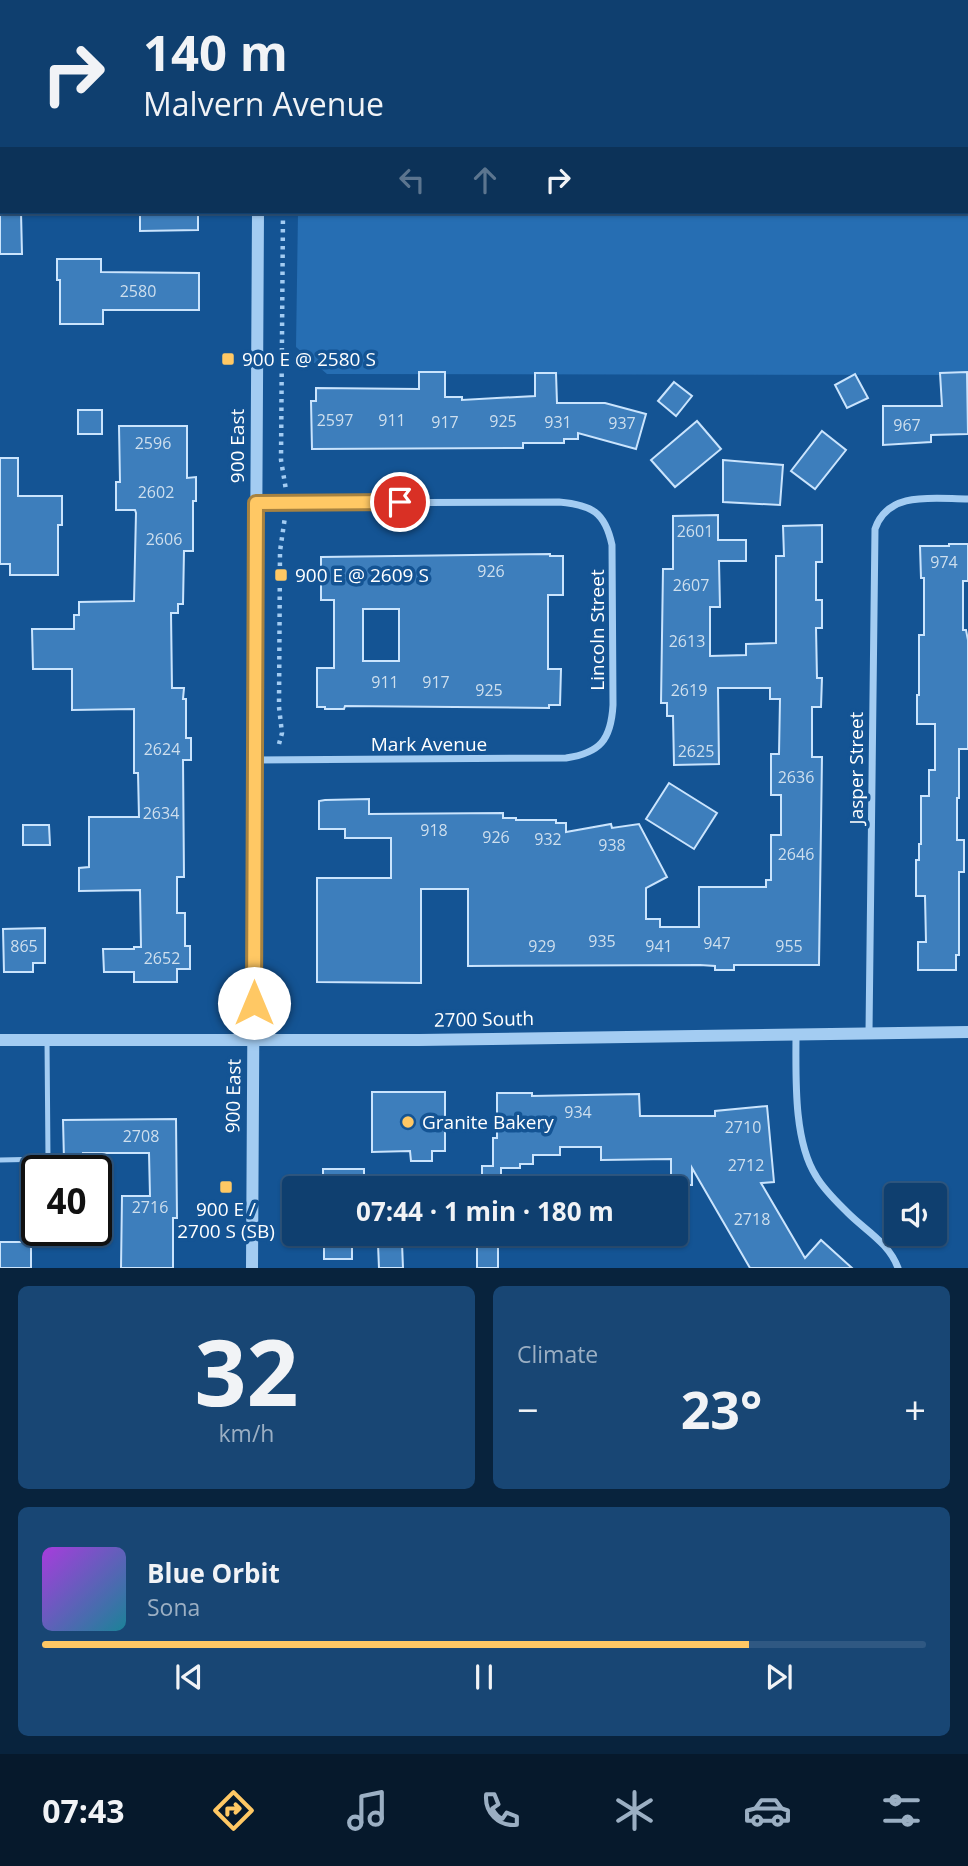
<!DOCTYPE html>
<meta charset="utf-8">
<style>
:root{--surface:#0f3f6f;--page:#184674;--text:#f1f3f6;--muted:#9bafc3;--line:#2f5882;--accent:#ffc864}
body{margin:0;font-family:"Open Sans",sans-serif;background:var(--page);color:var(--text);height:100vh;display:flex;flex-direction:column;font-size:26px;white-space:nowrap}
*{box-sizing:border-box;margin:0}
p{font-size:23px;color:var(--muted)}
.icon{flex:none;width:38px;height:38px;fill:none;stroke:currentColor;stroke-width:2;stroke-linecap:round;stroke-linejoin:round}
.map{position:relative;height:1268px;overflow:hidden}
.sheet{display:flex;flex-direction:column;gap:18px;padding:18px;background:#08233d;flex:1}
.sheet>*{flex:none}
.banner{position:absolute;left:0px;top:0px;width:970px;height:214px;box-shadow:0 2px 5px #0004,0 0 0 2px var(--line);background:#0f3f6f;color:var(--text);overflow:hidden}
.buttons{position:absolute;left:884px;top:1183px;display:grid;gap:14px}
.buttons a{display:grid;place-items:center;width:63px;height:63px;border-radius:7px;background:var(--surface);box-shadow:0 2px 5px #0004,0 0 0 2px var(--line);font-size:35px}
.speed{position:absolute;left:21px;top:1155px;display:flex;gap:14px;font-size:35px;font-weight:700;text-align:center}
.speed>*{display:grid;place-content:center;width:91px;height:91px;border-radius:50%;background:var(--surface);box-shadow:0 2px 5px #0004,0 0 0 2px var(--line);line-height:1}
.speed .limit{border:4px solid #111;border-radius:10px;background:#fff;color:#111}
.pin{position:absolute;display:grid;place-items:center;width:60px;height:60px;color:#fff;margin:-30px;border:4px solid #fff;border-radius:50%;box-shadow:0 2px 7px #0007}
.me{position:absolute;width:77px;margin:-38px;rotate:0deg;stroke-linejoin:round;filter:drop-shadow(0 0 5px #0008)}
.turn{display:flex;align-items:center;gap:24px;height:147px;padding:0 28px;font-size:32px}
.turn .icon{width:91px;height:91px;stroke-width:2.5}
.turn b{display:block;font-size:49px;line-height:60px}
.lanes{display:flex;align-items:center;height:66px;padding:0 28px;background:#0003;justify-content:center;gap:35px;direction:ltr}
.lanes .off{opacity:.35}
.big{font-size:52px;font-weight:700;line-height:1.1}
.sheet .card{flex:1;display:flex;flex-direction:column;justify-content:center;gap:10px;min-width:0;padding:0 24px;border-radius:10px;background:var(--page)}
.sheet .dial{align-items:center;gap:0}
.dial b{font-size:91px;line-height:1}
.song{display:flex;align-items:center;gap:21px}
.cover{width:84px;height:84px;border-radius:10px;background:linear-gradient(135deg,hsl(280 70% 55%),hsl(190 70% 35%))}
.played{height:7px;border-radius:4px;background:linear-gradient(90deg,var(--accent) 80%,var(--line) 80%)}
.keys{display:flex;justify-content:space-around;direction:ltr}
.heat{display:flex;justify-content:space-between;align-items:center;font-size:38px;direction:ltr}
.sheet .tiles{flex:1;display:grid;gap:18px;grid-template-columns:1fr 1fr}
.card:last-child{grid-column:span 2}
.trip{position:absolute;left:282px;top:1176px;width:406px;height:70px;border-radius:7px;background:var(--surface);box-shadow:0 2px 5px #0004,0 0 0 2px var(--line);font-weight:700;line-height:70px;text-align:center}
.tabs{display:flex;height:112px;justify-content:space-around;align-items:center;background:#06192c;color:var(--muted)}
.tabs .icon{width:49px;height:49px}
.tabs .current{color:var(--accent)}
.tabs b{font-size:32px;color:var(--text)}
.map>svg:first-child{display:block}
.green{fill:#266eb3}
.building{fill:#3d7ebc;stroke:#cae4fd;stroke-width:2;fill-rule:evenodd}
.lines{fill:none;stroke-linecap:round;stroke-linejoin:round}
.path{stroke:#a3ccf2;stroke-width:4.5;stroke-dasharray:3.5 5;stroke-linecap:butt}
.service{stroke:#a3ccf2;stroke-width:5}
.minor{stroke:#a3ccf2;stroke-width:7}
.tertiary{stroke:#a3ccf2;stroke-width:12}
.route-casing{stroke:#a68241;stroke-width:18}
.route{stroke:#ffc864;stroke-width:12}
.poi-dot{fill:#ffc864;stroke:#145494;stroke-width:2.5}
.labels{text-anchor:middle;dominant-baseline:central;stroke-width:7;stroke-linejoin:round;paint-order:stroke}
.number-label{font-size:16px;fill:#cedfee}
.poi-label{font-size:19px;fill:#fff;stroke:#145494;text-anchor:start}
.street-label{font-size:19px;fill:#fff;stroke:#145494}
</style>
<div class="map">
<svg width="968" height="1268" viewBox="0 0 968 1268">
<rect width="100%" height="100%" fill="#145494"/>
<polygon class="green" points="313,0 968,0 968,375 327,374 296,347 298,212 968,212 968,2"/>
<g class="building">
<polygon points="0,212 21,212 22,254 0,254"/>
<polygon points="140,212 198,212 198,230 140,231"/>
<polygon points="57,259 101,259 101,272 199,273 199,310 103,310 103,324 60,324 60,280 57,280"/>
<polygon points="419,372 445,372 445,397 462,397 462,400 535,396 535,373 556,373 557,403 605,403 646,414 636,449 578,433 578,439 564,439 564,443 523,443 523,448 312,449 311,401 316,401 316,388 419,389"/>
<polygon points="967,372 968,434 931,435 931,442 883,445 883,406 942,406 940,373"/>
<polygon points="855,374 868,398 847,408 835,385"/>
<polygon points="674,382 692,396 676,416 658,401"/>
<rect x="78" y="410" width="24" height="24"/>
<polygon points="697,421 721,449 675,487 651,460"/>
<polygon points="119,426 187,426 187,478 196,477 196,501 193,501 193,551 184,551 183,604 178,604 178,613 171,613 172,688 184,688 183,699 186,699 186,738 191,738 191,760 183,760 184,877 177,877 177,913 185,913 185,946 190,946 190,969 177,969 177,982 134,982 134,972 104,972 103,949 134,949 134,947 141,947 140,890 79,891 79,868 89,867 89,817 139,817 138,773 134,773 134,709 72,710 72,669 33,669 32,629 74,629 74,615 79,615 79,602 134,601 136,513 135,510 116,510 116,482 120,482"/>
<polygon points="822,431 846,450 815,489 791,471"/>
<polygon points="0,458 18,458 18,496 62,496 62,525 58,525 58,575 10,575 10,564 0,564"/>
<polygon points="723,460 783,465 780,505 723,502"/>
<polygon points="718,515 718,540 746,540 746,561 719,561 720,607 710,607 710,656 746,655 746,644 776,643 776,556 784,556 783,526 822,525 822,562 816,562 816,600 822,600 822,628 816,628 817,678 822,678 821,707 812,707 812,757 822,757 819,965 734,965 734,970 715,970 715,966 700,965 468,966 468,889 421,889 421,983 317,982 317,878 391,878 391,838 345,838 345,829 319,829 319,801 325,800 369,799 369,814 503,813 503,818 516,818 516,820 556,820 556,823 566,823 566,832 611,824 612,828 639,824 667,877 646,888 646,919 660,919 660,927 699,927 699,887 766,887 766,880 771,880 771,835 781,835 781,795 771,795 771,754 779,754 780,699 770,699 770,688 718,688 719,764 674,765 673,716 667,716 667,703 661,703 663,569 673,569 673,516"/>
<polygon points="949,544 968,544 968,581 963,581 963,630 966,630 968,640 968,749 959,749 959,798 957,798 957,840 964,840 964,872 959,872 959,955 956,955 956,970 918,970 918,942 926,942 925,896 916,896 916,860 919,860 919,844 921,844 921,796 929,796 929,770 935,770 935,724 917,724 917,695 919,695 919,635 924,635 924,578 921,578 920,546 949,546"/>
<path d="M550,554V556H563V595H548V669H561L560,705H549V708L345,706L344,709H325V707H317V668H334V600H321V557ZM363,609H399V661H363Z"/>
<polygon points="669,783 717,813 694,849 646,819"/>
<polygon points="23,825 49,825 50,845 23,845"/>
<polygon points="45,928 45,963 33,963 33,972 4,972 3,929"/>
<polygon points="372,1092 445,1092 445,1151 432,1151 432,1161 411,1161 410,1151 372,1152"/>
<polygon points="497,1093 532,1093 532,1096 639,1094 640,1116 715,1116 715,1111 767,1106 774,1182 761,1183 805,1258 821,1240 852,1268 750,1268 692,1168 692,1185 671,1185 671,1159 601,1160 601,1147 560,1147 560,1155 533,1155 533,1164 520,1164 520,1168 501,1168 501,1188 482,1188 482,1166 493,1166 493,1138 497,1138"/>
<polygon points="176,1119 177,1218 173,1218 173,1268 121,1268 122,1196 150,1196 149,1153 83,1153 83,1160 64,1160 63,1120"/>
<rect x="323" y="1169" width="41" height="19"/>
<rect x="324" y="1234" width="28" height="25"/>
<polygon points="498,1234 498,1268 477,1268 477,1235"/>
<rect x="0" y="1242" width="31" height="26"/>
<polygon points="402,1243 403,1268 379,1268 378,1244"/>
</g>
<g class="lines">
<g class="path">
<polyline points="284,2 284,0"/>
<polyline points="283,212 281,460 286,490"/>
<polyline points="279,744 282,733 279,707 280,551 285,517"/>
</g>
<polyline class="service" points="0,1160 48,1159 47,1040"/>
<g class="minor">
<polyline points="0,105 2,105"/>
<path d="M255,760L566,758C600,753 611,740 613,705L612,545C605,512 592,505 559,502L256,503"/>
<path d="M869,1032L875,529C888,490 935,499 968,499"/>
<path d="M796,1033C796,1075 793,1140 816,1176C824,1190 836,1201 848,1213C866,1231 889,1243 898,1268"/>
</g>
<g class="tertiary">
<polyline points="259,2 259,0"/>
<polyline points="0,1040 419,1040 968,1032"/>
<polyline points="252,1268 258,212"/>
</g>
</g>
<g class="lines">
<defs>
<polyline id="route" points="254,1003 256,503 400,502"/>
</defs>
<use href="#route" class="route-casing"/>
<use href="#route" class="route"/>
</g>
<g class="poi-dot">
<rect x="221" y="352" width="14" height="14" rx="3.5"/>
<rect x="274" y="568" width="14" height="14" rx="3.5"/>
<circle cx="408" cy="1122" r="7"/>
<rect x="219" y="1180" width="14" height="14" rx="3.5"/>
</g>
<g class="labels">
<g class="number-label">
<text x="138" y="291">2580</text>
<text x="335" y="420">2597</text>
<text x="392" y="420">911</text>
<text x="503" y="421">925</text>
<text x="445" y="422">917</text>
<text x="558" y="422">931</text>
<text x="622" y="423">937</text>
<text x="907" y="425">967</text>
<text x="153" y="443">2596</text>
<text x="156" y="492">2602</text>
<text x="695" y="531">2601</text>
<text x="164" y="539">2606</text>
<text x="944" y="562">974</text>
<text x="491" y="571">926</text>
<text x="691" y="585">2607</text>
<text x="687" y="641">2613</text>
<text x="385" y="682">911</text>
<text x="436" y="682">917</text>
<text x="489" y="690">925</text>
<text x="689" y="690">2619</text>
<text x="162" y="749">2624</text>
<text x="696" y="751">2625</text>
<text x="796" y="777">2636</text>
<text x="161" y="813">2634</text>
<text x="434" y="830">918</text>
<text x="496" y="837">926</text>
<text x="548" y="839">932</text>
<text x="612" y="845">938</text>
<text x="796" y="854">2646</text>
<text x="602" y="941">935</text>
<text x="717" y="943">947</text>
<text x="24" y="946">865</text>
<text x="542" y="946">929</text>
<text x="659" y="946">941</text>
<text x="789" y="946">955</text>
<text x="162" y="958">2652</text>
<text x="578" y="1112">934</text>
<text x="743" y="1127">2710</text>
<text x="141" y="1136">2708</text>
<text x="746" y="1165">2712</text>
<text x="150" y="1207">2716</text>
<text x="752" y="1219">2718</text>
</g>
<g class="poi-label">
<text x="242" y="359">900 E @ 2580 S</text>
<text x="295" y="575">900 E @ 2609 S</text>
<text x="422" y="1122">Granite Bakery</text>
<text x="226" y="1209" text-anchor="middle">900 E /<tspan x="226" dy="22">2700 S (SB)</tspan></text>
</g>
<g class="street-label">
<text transform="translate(237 446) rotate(-90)">900 East</text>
<text transform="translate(597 630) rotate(-90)">Lincoln Street</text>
<text x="429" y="744">Mark Avenue</text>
<text transform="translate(856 768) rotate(-90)">Jasper Street</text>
<text transform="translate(484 1019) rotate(-1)">2700 South</text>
<text transform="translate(233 1096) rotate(-89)">900 East</text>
</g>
</g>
</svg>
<div class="buttons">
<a><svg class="icon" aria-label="sound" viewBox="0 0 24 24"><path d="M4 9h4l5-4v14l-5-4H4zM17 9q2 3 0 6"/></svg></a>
</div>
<div class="speed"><div class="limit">40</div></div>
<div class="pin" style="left:400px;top:502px;background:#d93025"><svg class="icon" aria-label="arrive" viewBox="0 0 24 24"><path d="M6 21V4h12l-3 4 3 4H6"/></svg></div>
<svg class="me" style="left:254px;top:1003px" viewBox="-20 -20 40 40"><circle r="19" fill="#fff"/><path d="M0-13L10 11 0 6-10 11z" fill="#ffc864"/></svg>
<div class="trip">07:44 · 1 min · 180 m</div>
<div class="banner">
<div class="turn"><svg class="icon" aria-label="right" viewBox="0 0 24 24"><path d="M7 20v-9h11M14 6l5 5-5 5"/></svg><div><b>140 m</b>Malvern Avenue</div></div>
<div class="lanes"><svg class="icon off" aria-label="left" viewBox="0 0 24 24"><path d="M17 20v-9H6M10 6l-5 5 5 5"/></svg><svg class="icon off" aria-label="ahead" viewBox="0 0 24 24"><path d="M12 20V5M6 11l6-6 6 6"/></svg><svg class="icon" aria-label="right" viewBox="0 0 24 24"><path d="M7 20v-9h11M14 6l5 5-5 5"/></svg></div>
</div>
</div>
<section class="sheet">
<div class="tiles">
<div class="card dial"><b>32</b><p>km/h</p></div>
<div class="card"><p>Climate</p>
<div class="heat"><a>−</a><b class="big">23°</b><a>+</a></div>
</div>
<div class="card">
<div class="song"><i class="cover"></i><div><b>Blue Orbit</b><p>Sona</p></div></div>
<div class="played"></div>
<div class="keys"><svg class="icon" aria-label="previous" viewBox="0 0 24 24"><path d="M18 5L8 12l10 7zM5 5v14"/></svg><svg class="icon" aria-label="pause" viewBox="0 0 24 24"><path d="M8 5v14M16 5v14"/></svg><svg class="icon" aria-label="next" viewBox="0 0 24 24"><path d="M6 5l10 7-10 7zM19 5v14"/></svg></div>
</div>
</div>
</section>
<nav class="tabs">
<b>07:43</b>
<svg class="icon current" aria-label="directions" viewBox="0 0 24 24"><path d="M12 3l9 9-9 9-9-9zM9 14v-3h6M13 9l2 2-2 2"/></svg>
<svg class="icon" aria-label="music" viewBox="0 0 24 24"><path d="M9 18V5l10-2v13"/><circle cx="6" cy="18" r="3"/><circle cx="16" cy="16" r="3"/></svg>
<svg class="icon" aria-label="phone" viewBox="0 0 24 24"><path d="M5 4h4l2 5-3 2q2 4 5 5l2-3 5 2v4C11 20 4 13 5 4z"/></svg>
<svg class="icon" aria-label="climate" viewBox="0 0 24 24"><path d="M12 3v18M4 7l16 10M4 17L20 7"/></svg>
<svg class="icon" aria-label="car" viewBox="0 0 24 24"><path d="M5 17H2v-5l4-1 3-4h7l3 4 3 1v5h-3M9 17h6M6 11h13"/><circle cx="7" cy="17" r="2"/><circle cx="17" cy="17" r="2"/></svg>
<svg class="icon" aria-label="filters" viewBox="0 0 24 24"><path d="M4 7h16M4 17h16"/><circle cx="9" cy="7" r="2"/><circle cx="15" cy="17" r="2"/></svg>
</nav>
